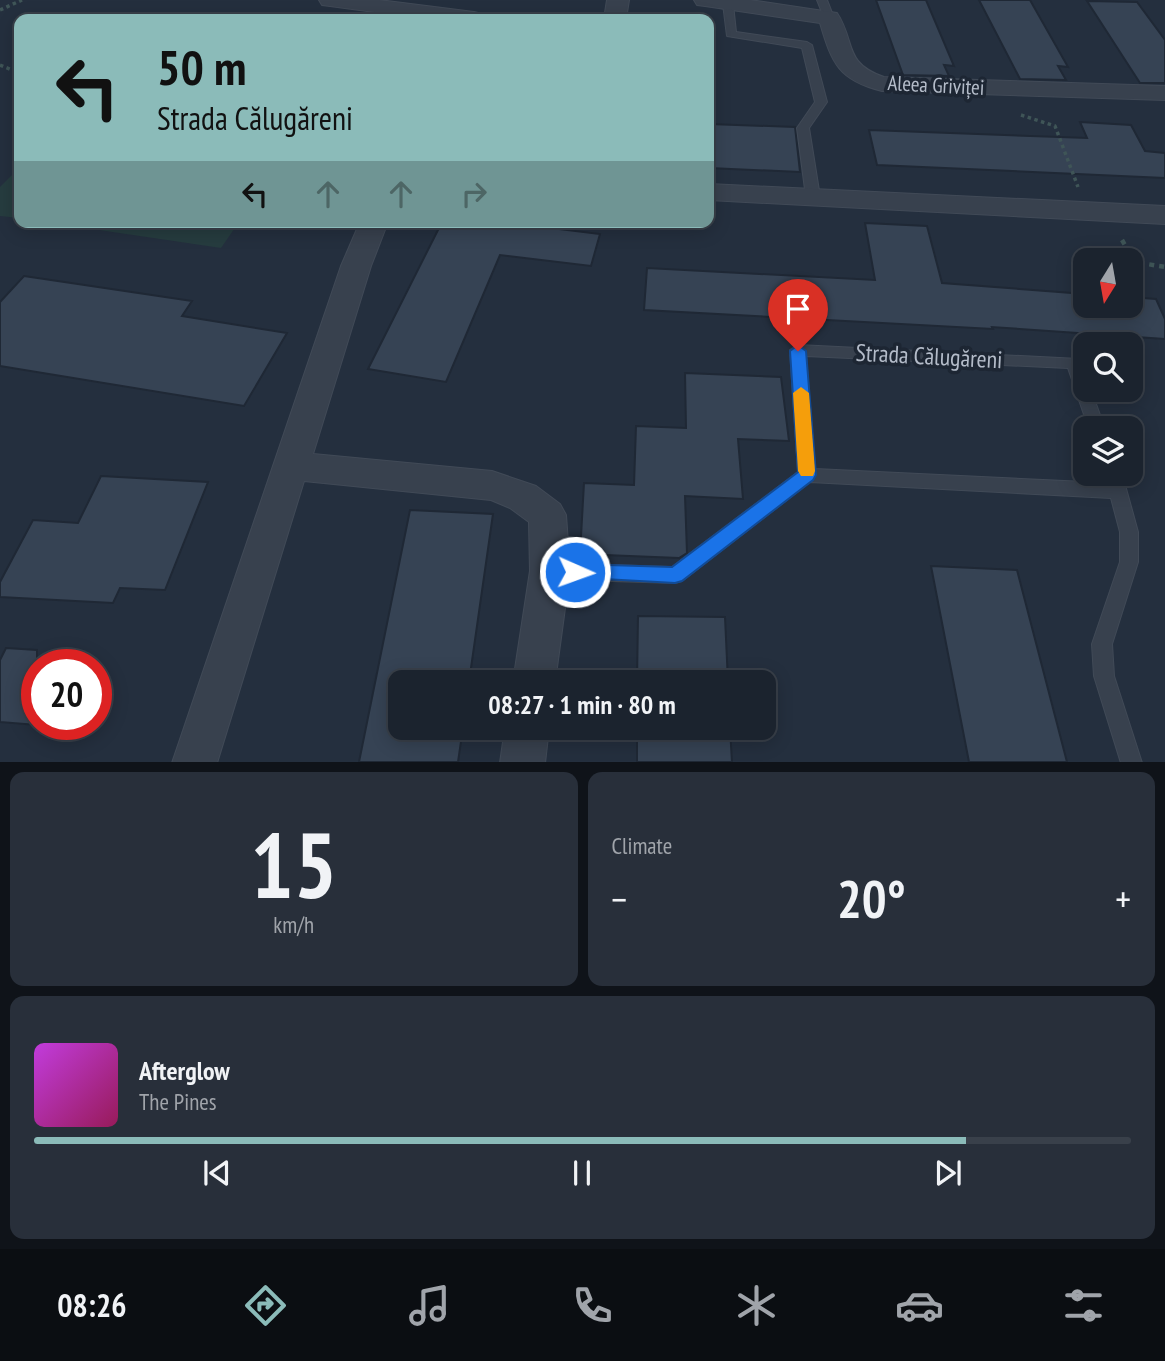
<!DOCTYPE html>
<meta charset="utf-8">
<style>
:root{--surface:#1b232e;--page:#282f3a;--text:#f1f3f6;--muted:#a0a4aa;--line:#39404a;--accent:#8bbbb9}
body{margin:0;font-family:"PT Sans Narrow",sans-serif;background:var(--page);color:var(--text);height:100vh;display:flex;flex-direction:column;font-size:26px;white-space:nowrap}
*{box-sizing:border-box;margin:0}
p{font-size:23px;color:var(--muted)}
.icon{flex:none;width:38px;height:38px;fill:none;stroke:currentColor;stroke-width:2;stroke-linecap:round;stroke-linejoin:round}
.map{position:relative;height:762px;overflow:hidden}
.drawer{display:flex;flex-direction:column;gap:10px;padding:10px;background:#0f1319;flex:1}
.drawer>*{flex:none}
.guide{position:absolute;left:14px;top:14px;width:700px;height:214px;border-radius:14px;box-shadow:0 4px 18px #0003,0 0 0 2px var(--line);background:#8bbbb9;color:#111;overflow:hidden}
.needle{width:46px;rotate:191deg}
.tools{position:absolute;left:1073px;top:248px;display:grid;gap:14px}
.tools a{display:grid;place-items:center;width:70px;height:70px;border-radius:14px;background:var(--surface);box-shadow:0 4px 18px #0003,0 0 0 2px var(--line);font-size:35px}
.speed{position:absolute;left:21px;top:649px;display:flex;gap:14px;font-size:35px;font-weight:700;text-align:center}
.speed>*{display:grid;place-content:center;width:91px;height:91px;border-radius:50%;background:var(--surface);box-shadow:0 4px 18px #0003,0 0 0 2px var(--line);line-height:1}
.speed .limit{border:10px solid #d22;background:#fff;color:#111}
.pin{position:absolute;display:grid;place-items:center;width:60px;height:60px;color:#fff;margin:-72px -30px;border-radius:50% 50% 50% 0;rotate:-45deg;box-shadow:0 0 7px #0007}
.pin .icon{rotate:45deg}
.me{position:absolute;width:77px;margin:-38px;rotate:92deg;stroke-linejoin:round;filter:drop-shadow(0 0 5px #0008)}
.turn{display:flex;align-items:center;gap:24px;height:147px;padding:0 28px;font-size:32px}
.turn .icon{width:91px;height:91px;stroke-width:2.5}
.turn b{display:block;font-size:49px;line-height:60px}
.lanes{display:flex;align-items:center;height:66px;padding:0 28px;background:#0003;justify-content:center;gap:35px;direction:ltr}
.lanes .off{opacity:.35}
.big{font-size:52px;font-weight:700;line-height:1.1}
.drawer .card{flex:1;display:flex;flex-direction:column;justify-content:center;gap:10px;min-width:0;padding:0 24px;border-radius:14px;background:var(--page)}
.drawer .dial{align-items:center;gap:0}
.dial b{font-size:91px;line-height:1}
.song{display:flex;align-items:center;gap:21px}
.cover{width:84px;height:84px;border-radius:10px;background:linear-gradient(135deg,hsl(290 70% 55%),hsl(330 70% 35%))}
.played{height:7px;border-radius:4px;background:linear-gradient(90deg,var(--accent) 85%,var(--line) 85%)}
.keys{display:flex;justify-content:space-around;direction:ltr}
.heat{display:flex;justify-content:space-between;align-items:center;font-size:38px;direction:ltr}
.drawer .tiles{flex:1;display:grid;gap:10px;grid-template-columns:1fr 1fr}
.card:last-child{grid-column:span 2}
.trip{position:absolute;left:388px;top:670px;width:388px;height:70px;border-radius:14px;background:var(--surface);box-shadow:0 4px 18px #0003,0 0 0 2px var(--line);font-weight:700;line-height:70px;text-align:center}
.tabs{display:flex;height:112px;justify-content:space-around;align-items:center;background:#0b0e12;color:var(--muted)}
.tabs .icon{width:49px;height:49px}
.tabs .active{color:var(--accent)}
.tabs b{font-size:32px;color:var(--text)}
.map>svg:first-child{display:block}
.green{fill:#263c3f}
.building{fill:#364354;stroke:#1f2835;stroke-width:2}
.lines{fill:none;stroke-linecap:round;stroke-linejoin:round}
.service-casing{stroke:#414a57;stroke-width:2}
.minor-casing{stroke:#414a57;stroke-width:2}
.path-far1{stroke:#3f5557;stroke-width:3.5;stroke-dasharray:3.5 3.5;stroke-linecap:butt}
.path{stroke:#3f5557;stroke-width:4.5;stroke-dasharray:5 5;stroke-linecap:butt}
.service{fill:#38414e;fill-rule:evenodd}
.minor{fill:#38414e;fill-rule:evenodd}
.route{fill:#1a73e8;stroke:#114b97;stroke-width:2}
.slow{fill:#f59e0b}
.labels{text-anchor:middle;dominant-baseline:central;stroke-width:7;stroke-linejoin:round;paint-order:stroke}
.far-street-label{font-size:21px;fill:#b4bcc9;stroke:#1d2633}
.street-label{font-size:24px;fill:#b4bcc9;stroke:#1d2633}
</style>
<div class="map">
<svg width="1165" height="763" viewBox="0 0 1165 763">
<rect width="100%" height="100%" fill="#242f3e"/>
<g class="green">
<polygon points="19,168 19,218 0,216 0,187"/>
<polygon points="45,222 239,222 221,248"/>
</g>
<g class="building">
<polygon points="876,0 926,0 954,66 944,65 949,76 903,75"/>
<polygon points="979,0 1030,0 1068,67 1058,66 1066,80 1020,79"/>
<polygon points="1087,1 1137,2 1165,40 1165,83 1140,83"/>
<polygon points="1080,122 1131,125 1145,151 1165,153 1165,178 877,165 869,130 1087,138"/>
<polygon points="709,124 795,127 800,172 709,168"/>
<polygon points="442,222 501,222 600,234 591,266 500,255 446,382 368,369"/>
<polygon points="865,223 927,226 942,283 1085,294 1085,306 1130,306 1130,297 1156,299 1165,319 1165,339 992,327 993,329 644,310 647,268 875,280"/>
<polygon points="24,276 192,301 182,316 287,333 244,406 0,366 0,302"/>
<polygon points="685,373 781,377 789,441 738,439 743,499 685,496 687,553 679,558 580,554 584,483 634,485 636,426 686,428"/>
<polygon points="101,476 208,482 165,590 120,588 113,603 0,597 0,582 33,520 78,523"/>
<polygon points="410,510 493,514 469,682 401,682 401,728 463,728 458,762 359,762"/>
<polygon points="931,566 1017,570 1067,762 969,762"/>
<polygon points="638,616 725,617 728,682 637,682"/>
<polygon points="6,648 37,650 37,725 0,722 0,660"/>
<polygon points="637,728 730,728 732,762 637,762"/>
</g>
<g class="lines">
<defs>
<g id="service">
<polygon points="817,0 827,0 834,18 833,20 825,20"/>
<polygon points="728,1 733,4 736,32 807,42 812,45 827,102 809,128 820,197 818,200 808,200 806,197 797,128 815,102 802,48 727,36 723,4"/>
<polygon points="798,345 1079,359 1085,372 1085,390 1091,390 1105,429 1089,429 1068,368 806,356 815,469 1107,483 1105,474 1122,474 1138,532 1138,562 1112,644 1114,676 1142,763 1121,763 1094,676 1092,644 1120,562 1120,532 1111,498 810,482 682,581 675,583 550,579 543,577 541,571 543,565 550,563 672,567 798,472 790,350"/>
</g>
<g id="minor">
<polygon points="319,0 379,0 474,12 482,14 485,19 426,19 330,6 322,5"/>
<polygon points="607,0 629,0 626,19 604,19"/>
<path d="M694,0H750L837,13C856,42 843,63 884,77L1165,86V100L882,91C839,80 832,64 820,23L705,6L697,5Z"/>
<polygon points="709,184 1165,206 1165,224 709,200"/>
<polygon points="360,222 388,222 371,266 313,454 492,471 536,486 560,504 566,515 570,571 555,682 513,682 530,571 529,522 510,508 491,500 304,481 217,763 172,763 341,266"/>
<polygon points="505,728 549,728 545,763 500,763"/>
</g>
</defs>
<use href="#service" class="service-casing"/>
<use href="#minor" class="minor-casing"/>
<g class="path-far1">
<polyline points="0,10 22,0"/>
<polyline points="0,65 19,73"/>
<polyline points="1021,115 1055,126 1078,187"/>
</g>
<polyline class="path" points="1122,240 1135,262 1165,267"/>
<use href="#service" class="service"/>
<use href="#minor" class="minor"/>
</g>
<polygon class="route" points="798,345 806,351 816,475 813,480 682,581 675,583 568,577 566,572 568,566 575,564 672,567 798,472 790,351"/>
<polygon class="slow" points="801,387 809,393 815,471 813,476 801,476 798,471 793,393"/>
<g class="labels">
<g class="far-street-label">
<text transform="translate(936 85) rotate(3)">Aleea Griviței</text>
</g>
<g class="street-label">
<text transform="translate(929 356) rotate(3)">Strada Călugăreni</text>
</g>
</g>
</svg>
<div class="tools">
<a><svg class="needle" viewBox="-14 -14 28 28"><path d="M0-13l5 13h-10z" fill="#e53935"/><path d="M0 13l5-13h-10z" fill="#a0a4aa"/></svg></a>
<a><svg class="icon" aria-label="search" viewBox="0 0 24 24"><circle cx="10" cy="10" r="6"/><path d="M15 15l6 6"/></svg></a>
<a><svg class="icon" aria-label="layers" viewBox="0 0 24 24"><path d="M12 4l9 5-9 5-9-5zM3 14l9 5 9-5"/></svg></a>
</div>
<div class="speed"><div class="limit">20</div></div>
<div class="pin" style="left:798px;top:351px;background:#d93025"><svg class="icon" aria-label="arrive" viewBox="0 0 24 24"><path d="M6 21V4h12l-3 4 3 4H6"/></svg></div>
<svg class="me" style="left:575px;top:572px" viewBox="-20 -20 40 40"><circle r="17" fill="#1a73e8" stroke="#fff" stroke-width="3"/><path d="M0-11L8 9 0 5-8 9z" fill="#fff"/></svg>
<div class="trip">08:27 · 1 min · 80 m</div>
<div class="guide">
<div class="turn"><svg class="icon" aria-label="left" viewBox="0 0 24 24"><path d="M17 20v-9H6M10 6l-5 5 5 5"/></svg><div><b>50 m</b>Strada Călugăreni</div></div>
<div class="lanes"><svg class="icon" aria-label="left" viewBox="0 0 24 24"><path d="M17 20v-9H6M10 6l-5 5 5 5"/></svg><svg class="icon off" aria-label="ahead" viewBox="0 0 24 24"><path d="M12 20V5M6 11l6-6 6 6"/></svg><svg class="icon off" aria-label="ahead" viewBox="0 0 24 24"><path d="M12 20V5M6 11l6-6 6 6"/></svg><svg class="icon off" aria-label="right" viewBox="0 0 24 24"><path d="M7 20v-9h11M14 6l5 5-5 5"/></svg></div>
</div>
</div>
<section class="drawer">
<div class="tiles">
<div class="card dial"><b>15</b><p>km/h</p></div>
<div class="card"><p>Climate</p>
<div class="heat"><a>−</a><b class="big">20°</b><a>+</a></div>
</div>
<div class="card">
<div class="song"><i class="cover"></i><div><b>Afterglow</b><p>The Pines</p></div></div>
<div class="played"></div>
<div class="keys"><svg class="icon" aria-label="previous" viewBox="0 0 24 24"><path d="M18 5L8 12l10 7zM5 5v14"/></svg><svg class="icon" aria-label="pause" viewBox="0 0 24 24"><path d="M8 5v14M16 5v14"/></svg><svg class="icon" aria-label="next" viewBox="0 0 24 24"><path d="M6 5l10 7-10 7zM19 5v14"/></svg></div>
</div>
</div>
</section>
<nav class="tabs">
<b>08:26</b>
<svg class="icon active" aria-label="directions" viewBox="0 0 24 24"><path d="M12 3l9 9-9 9-9-9zM9 14v-3h6M13 9l2 2-2 2"/></svg>
<svg class="icon" aria-label="music" viewBox="0 0 24 24"><path d="M9 18V5l10-2v13"/><circle cx="6" cy="18" r="3"/><circle cx="16" cy="16" r="3"/></svg>
<svg class="icon" aria-label="phone" viewBox="0 0 24 24"><path d="M5 4h4l2 5-3 2q2 4 5 5l2-3 5 2v4C11 20 4 13 5 4z"/></svg>
<svg class="icon" aria-label="climate" viewBox="0 0 24 24"><path d="M12 3v18M4 7l16 10M4 17L20 7"/></svg>
<svg class="icon" aria-label="car" viewBox="0 0 24 24"><path d="M5 17H2v-5l4-1 3-4h7l3 4 3 1v5h-3M9 17h6M6 11h13"/><circle cx="7" cy="17" r="2"/><circle cx="17" cy="17" r="2"/></svg>
<svg class="icon" aria-label="filters" viewBox="0 0 24 24"><path d="M4 7h16M4 17h16"/><circle cx="9" cy="7" r="2"/><circle cx="15" cy="17" r="2"/></svg>
</nav>
